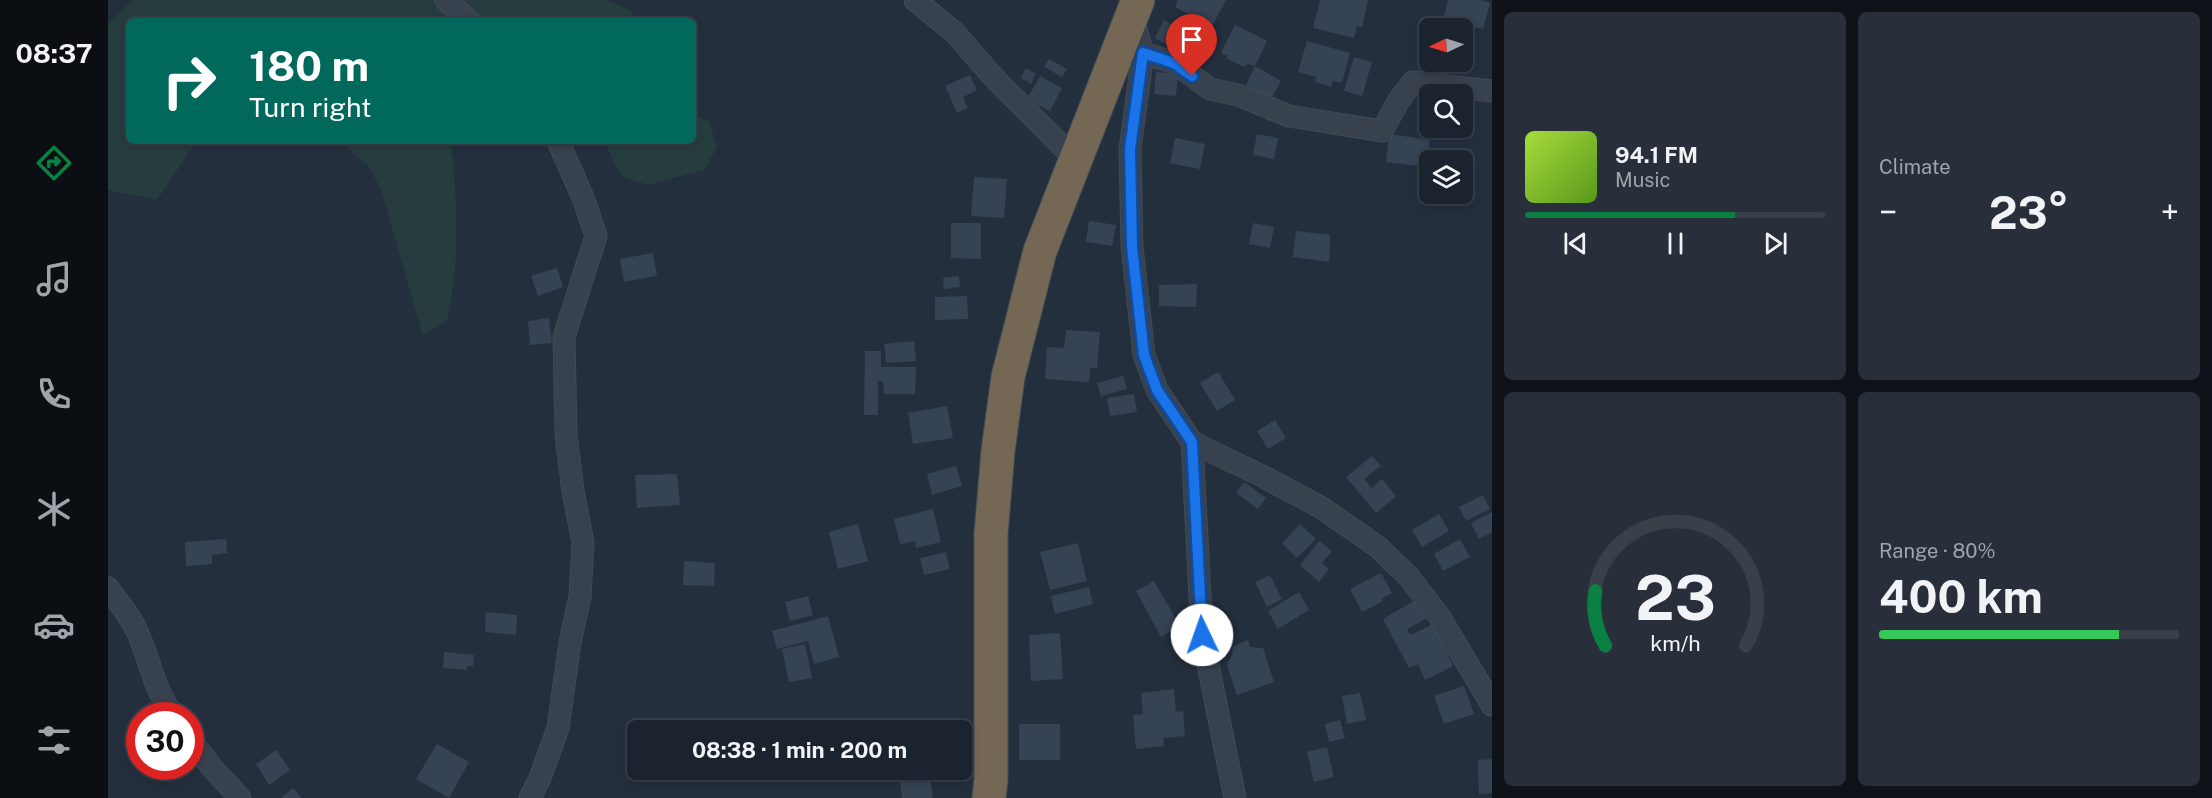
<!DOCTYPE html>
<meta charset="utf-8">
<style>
:root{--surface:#1b232e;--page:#282f3a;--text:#f1f3f6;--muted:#a0a4aa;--line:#39404a;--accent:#0b8043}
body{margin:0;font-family:"Public Sans",sans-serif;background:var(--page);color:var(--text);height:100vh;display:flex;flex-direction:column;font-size:22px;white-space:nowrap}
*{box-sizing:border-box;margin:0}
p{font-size:20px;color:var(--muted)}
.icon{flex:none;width:33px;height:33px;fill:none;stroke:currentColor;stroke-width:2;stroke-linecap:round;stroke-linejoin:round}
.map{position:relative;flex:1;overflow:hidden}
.details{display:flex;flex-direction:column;gap:12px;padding:12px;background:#0f1319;width:720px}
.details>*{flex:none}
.banner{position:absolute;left:18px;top:18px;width:570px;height:126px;border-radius:9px;box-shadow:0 3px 9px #0003,0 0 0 2px var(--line);background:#00695c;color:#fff;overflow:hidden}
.needle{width:39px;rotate:266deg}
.tools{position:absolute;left:1311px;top:18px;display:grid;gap:12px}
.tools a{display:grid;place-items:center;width:54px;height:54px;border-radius:9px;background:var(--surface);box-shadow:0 3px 9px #0003,0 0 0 2px var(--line);font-size:30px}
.speed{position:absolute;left:18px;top:702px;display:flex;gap:12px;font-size:30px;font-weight:700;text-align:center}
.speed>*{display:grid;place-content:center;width:78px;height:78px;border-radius:50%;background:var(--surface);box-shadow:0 3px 9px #0003,0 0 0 2px var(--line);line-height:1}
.speed .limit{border:9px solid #d22;background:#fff;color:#111}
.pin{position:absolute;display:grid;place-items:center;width:51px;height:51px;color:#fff;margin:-62px -26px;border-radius:50% 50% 50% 0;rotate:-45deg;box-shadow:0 0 6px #0007}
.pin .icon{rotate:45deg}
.me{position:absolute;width:66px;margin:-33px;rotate:357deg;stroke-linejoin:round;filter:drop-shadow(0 0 4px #0008)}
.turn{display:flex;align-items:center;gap:21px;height:126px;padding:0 24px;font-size:27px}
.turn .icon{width:78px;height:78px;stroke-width:2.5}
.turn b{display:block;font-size:42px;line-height:51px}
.big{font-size:45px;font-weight:700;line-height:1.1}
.details .tile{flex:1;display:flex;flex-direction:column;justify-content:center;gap:9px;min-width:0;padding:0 21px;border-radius:9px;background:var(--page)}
.details .dial{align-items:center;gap:0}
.dial svg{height:156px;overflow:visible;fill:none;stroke:var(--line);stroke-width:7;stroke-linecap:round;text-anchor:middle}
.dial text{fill:var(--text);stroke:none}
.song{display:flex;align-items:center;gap:18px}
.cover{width:72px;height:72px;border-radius:9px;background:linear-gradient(135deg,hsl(80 70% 55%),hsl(90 70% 35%))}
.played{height:6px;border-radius:3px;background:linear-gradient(90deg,var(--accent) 70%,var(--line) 70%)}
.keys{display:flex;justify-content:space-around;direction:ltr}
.heat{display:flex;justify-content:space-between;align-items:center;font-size:33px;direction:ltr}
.charge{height:9px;border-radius:4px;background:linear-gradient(90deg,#34c759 80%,var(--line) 0)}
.details .tiles{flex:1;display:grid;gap:12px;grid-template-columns:repeat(2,1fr)}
.trip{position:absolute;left:519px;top:720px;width:345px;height:60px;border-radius:9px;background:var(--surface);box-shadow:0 3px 9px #0003,0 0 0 2px var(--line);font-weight:700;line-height:60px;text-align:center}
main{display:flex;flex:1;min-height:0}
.tab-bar{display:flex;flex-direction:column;width:108px;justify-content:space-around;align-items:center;background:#0b0e12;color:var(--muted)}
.tab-bar .icon{width:42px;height:42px}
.tab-bar .on{color:var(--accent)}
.tab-bar b{font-size:27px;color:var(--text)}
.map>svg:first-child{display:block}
.green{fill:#263c3f}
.building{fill:#364354}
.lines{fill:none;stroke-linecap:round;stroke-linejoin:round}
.street-casing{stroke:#414a57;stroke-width:23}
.highway-casing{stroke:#434c59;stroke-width:35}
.street{stroke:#38414e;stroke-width:21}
.highway{stroke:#746855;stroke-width:33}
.route-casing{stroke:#114b97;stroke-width:15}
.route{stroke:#1a73e8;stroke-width:10}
</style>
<main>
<nav class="tab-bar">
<b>08:37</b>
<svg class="icon on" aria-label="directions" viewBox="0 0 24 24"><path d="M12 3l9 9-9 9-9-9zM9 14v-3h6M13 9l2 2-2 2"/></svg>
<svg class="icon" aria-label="music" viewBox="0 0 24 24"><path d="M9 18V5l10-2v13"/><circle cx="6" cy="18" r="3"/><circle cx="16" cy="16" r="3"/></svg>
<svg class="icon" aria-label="phone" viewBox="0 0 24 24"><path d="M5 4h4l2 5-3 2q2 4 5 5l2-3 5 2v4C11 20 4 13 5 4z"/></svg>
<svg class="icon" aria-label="climate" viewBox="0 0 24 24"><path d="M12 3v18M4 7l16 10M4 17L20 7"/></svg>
<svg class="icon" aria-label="car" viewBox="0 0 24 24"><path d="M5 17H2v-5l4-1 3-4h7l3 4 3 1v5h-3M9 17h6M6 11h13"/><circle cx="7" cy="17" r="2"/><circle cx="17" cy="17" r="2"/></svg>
<svg class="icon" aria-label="filters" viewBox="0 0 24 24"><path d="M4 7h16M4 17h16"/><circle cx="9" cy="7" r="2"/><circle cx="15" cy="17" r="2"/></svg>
</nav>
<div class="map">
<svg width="1384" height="798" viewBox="0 0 1384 798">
<rect width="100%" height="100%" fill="#242f3e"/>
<g class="green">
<polygon points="25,0 497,0 521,10 530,21 21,21 21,141 93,141 82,151 49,200 0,190 0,24"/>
<polygon points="585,114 601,121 609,147 596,170 540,185 514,177 495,141 585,141"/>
<path d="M235,141H343C349,200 353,262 339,320L315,336L273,189L260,166L236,145Z"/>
</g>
<g class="building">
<polygon points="1070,0 1118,0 1104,26 1067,7"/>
<polygon points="1212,0 1260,0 1254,27 1249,26 1246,38 1205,28"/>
<polygon points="1340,0 1372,0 1382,3 1375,29 1365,27 1363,34 1354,32 1354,28 1347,28 1348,24 1335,20"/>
<polygon points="1056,20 1079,33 1081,29 1106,42 1091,68 1069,55 1071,51 1047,38"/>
<polygon points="1127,25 1159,41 1147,66 1139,63 1137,67 1118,58 1120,56 1113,53"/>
<polygon points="1199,41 1242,53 1234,83 1225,81 1223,87 1207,82 1208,77 1190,72"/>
<polygon points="1246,57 1264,62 1254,96 1236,91"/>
<polygon points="941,59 959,69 954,77 936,67"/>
<polygon points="1147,66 1173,81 1163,99 1138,85"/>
<polygon points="918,68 928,74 923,84 913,78"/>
<polygon points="1048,72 1070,74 1068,96 1046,94"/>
<polygon points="862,75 869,90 855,97 860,108 849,113 837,86"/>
<polygon points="932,76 954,88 942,111 919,99"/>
<polygon points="1149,134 1170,138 1166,159 1145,155"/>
<polygon points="1281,134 1322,140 1319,167 1278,162"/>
<polygon points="1067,138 1097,144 1092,169 1062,163"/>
<polygon points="866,177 899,179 896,218 863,216"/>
<polygon points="981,221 1008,225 1004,246 978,242"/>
<polygon points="843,223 873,223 873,259 843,258"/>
<polygon points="1145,223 1166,227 1162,248 1141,244"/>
<polygon points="1188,231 1222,235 1221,262 1185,257"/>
<polygon points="545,253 549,276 516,282 512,259"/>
<polygon points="449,268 455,287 430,296 423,276"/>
<polygon points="851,276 852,287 836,289 835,278"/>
<polygon points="1089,284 1088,307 1051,306 1051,285"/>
<polygon points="859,296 860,319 827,320 827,297"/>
<polygon points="441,318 444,343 422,345 420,321"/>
<polygon points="958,330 992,332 989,368 982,368 981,382 937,379 939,347 956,348"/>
<polygon points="806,341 808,361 778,363 776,344"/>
<polygon points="757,351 773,351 773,367 808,367 807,394 776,394 775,381 770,381 770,415 756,415"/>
<polygon points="1110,372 1127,400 1109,411 1092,383"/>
<polygon points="1015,376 1019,389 993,396 989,383"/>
<polygon points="1026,394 1029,412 1002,416 999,398"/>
<polygon points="839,406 845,438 805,444 800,413"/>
<polygon points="1167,420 1178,438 1160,449 1149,431"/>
<polygon points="1264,456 1273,466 1256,479 1264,488 1274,479 1288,496 1268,513 1238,477"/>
<polygon points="848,466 854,486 824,495 819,474"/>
<polygon points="569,474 572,505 529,508 527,475"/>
<polygon points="1136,482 1158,498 1150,509 1128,493"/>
<polygon points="1375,495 1382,509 1358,521 1351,507"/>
<polygon points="825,509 833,542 808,548 807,541 792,544 786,519"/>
<polygon points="1384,512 1384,532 1371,539 1363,523"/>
<polygon points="1331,514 1341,531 1314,547 1304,530"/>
<polygon points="750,524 760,561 730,569 721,532"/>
<polygon points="1192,524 1208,539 1189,558 1174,543"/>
<polygon points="118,539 119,553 104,555 104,564 78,566 77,542"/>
<polygon points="1352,539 1362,557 1335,571 1326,554"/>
<polygon points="1211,541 1224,551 1214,563 1221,569 1211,582 1192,565"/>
<polygon points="970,543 979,581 942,590 932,552"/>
<polygon points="838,552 842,569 816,575 812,558"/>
<polygon points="576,561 607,563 606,586 575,585"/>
<polygon points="1273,573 1284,593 1273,599 1275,601 1254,612 1242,589"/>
<polygon points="1162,575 1174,599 1159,607 1147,582"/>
<polygon points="1046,581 1072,626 1053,637 1028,591"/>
<polygon points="981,587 985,604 947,614 943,596"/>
<polygon points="1191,592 1201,610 1170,629 1160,611"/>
<polygon points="700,596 705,615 682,621 677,602"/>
<polygon points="1309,599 1320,618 1299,629 1302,635 1326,624 1345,666 1317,680 1310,664 1301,668 1275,619"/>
<polygon points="378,612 409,615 408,635 377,632"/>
<polygon points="720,616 731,657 706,664 700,641 669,649 664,631"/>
<polygon points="952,633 955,679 923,681 921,635"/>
<polygon points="1140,640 1142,647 1155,648 1166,682 1129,695 1119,665 1125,653 1124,647"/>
<polygon points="697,644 704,678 681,682 674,649"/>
<polygon points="336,652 366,655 365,666 359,666 359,670 335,668"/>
<polygon points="1356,686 1366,714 1336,724 1326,696"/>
<polygon points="1066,689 1068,712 1075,711 1077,736 1055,738 1056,746 1028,749 1025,715 1035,714 1033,693"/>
<polygon points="1252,693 1258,720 1239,724 1234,696"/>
<polygon points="1232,720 1237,738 1221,742 1217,724"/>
<rect x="911" y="724" width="41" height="36"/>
<polygon points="329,744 361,762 341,798 308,779"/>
<polygon points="1219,747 1226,777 1206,782 1199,752"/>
<polygon points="168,750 182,770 161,785 148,764"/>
<polygon points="1384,759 1384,793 1371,794 1370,760"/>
<polygon points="780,770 824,770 824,773 781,778"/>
<polygon points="822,776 825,798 794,798 792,780"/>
<polygon points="185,788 194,798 173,798"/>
</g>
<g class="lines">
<defs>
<g id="street">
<polyline points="338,0 361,21"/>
<polyline points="807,0 846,32 888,80 969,161"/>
<polyline points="1025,18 1035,53 1022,149 1024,247 1036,355 1049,390 1084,442 1158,478 1214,508 1270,547 1301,577 1331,616 1384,705"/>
<polyline points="1035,53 1067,63 1102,89 1130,95 1181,116 1274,131 1291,100 1305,82 1384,91"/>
<polyline points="1084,442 1094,635 1127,798"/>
<path d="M0,588C10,601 22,616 29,631C43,662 44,685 65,716"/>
<polyline points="82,739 106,770 132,798"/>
<polyline points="422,798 432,778 450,728 462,642 472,597 475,543 465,491 458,435 456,337 488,236 476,200 450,141"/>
</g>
<polyline id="highway" points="881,798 883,779 883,534 890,451 900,377 932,251 1030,0"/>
</defs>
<use href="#street" class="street-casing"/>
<use href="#highway" class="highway-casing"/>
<use href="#street" class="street"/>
<use href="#highway" class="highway"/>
</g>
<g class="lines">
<defs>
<polyline id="route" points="1084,76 1066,63 1035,53 1022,149 1024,247 1036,355 1049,390 1084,442 1094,635"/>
</defs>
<use href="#route" class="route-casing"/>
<use href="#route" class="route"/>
</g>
</svg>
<div class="tools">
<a><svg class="needle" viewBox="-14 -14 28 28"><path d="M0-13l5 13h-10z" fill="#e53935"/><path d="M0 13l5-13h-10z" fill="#a0a4aa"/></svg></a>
<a><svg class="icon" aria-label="search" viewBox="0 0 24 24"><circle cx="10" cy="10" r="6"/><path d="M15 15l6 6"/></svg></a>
<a><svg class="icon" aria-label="layers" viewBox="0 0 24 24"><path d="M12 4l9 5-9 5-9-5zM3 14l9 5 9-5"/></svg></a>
</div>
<div class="speed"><div class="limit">30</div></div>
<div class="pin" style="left:1084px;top:76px;background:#d93025"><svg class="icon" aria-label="arrive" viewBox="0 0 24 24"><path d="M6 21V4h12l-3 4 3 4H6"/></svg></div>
<svg class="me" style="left:1094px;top:635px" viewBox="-20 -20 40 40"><circle r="19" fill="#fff"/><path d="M0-13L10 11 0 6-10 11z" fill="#1a73e8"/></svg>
<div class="trip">08:38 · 1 min · 200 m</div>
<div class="banner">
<div class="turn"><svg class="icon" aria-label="right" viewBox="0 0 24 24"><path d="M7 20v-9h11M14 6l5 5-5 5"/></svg><div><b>180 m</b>Turn right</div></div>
</div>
</div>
<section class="details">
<div class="tiles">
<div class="tile">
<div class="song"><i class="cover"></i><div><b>94.1 FM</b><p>Music</p></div></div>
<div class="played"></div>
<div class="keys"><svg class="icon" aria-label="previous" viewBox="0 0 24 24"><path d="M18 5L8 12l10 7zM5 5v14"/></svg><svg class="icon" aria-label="pause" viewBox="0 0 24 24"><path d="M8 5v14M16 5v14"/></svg><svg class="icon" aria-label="next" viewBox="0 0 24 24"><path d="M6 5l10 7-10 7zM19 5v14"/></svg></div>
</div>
<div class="tile"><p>Climate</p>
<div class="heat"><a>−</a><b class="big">23°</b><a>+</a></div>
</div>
<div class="tile dial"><svg viewBox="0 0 100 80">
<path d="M14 69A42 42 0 1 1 86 69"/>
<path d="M14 69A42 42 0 0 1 9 41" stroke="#0b8043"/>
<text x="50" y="56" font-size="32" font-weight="700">23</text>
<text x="50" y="72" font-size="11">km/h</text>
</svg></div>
<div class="tile"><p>Range · 80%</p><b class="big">400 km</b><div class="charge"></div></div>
</div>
</section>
</main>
